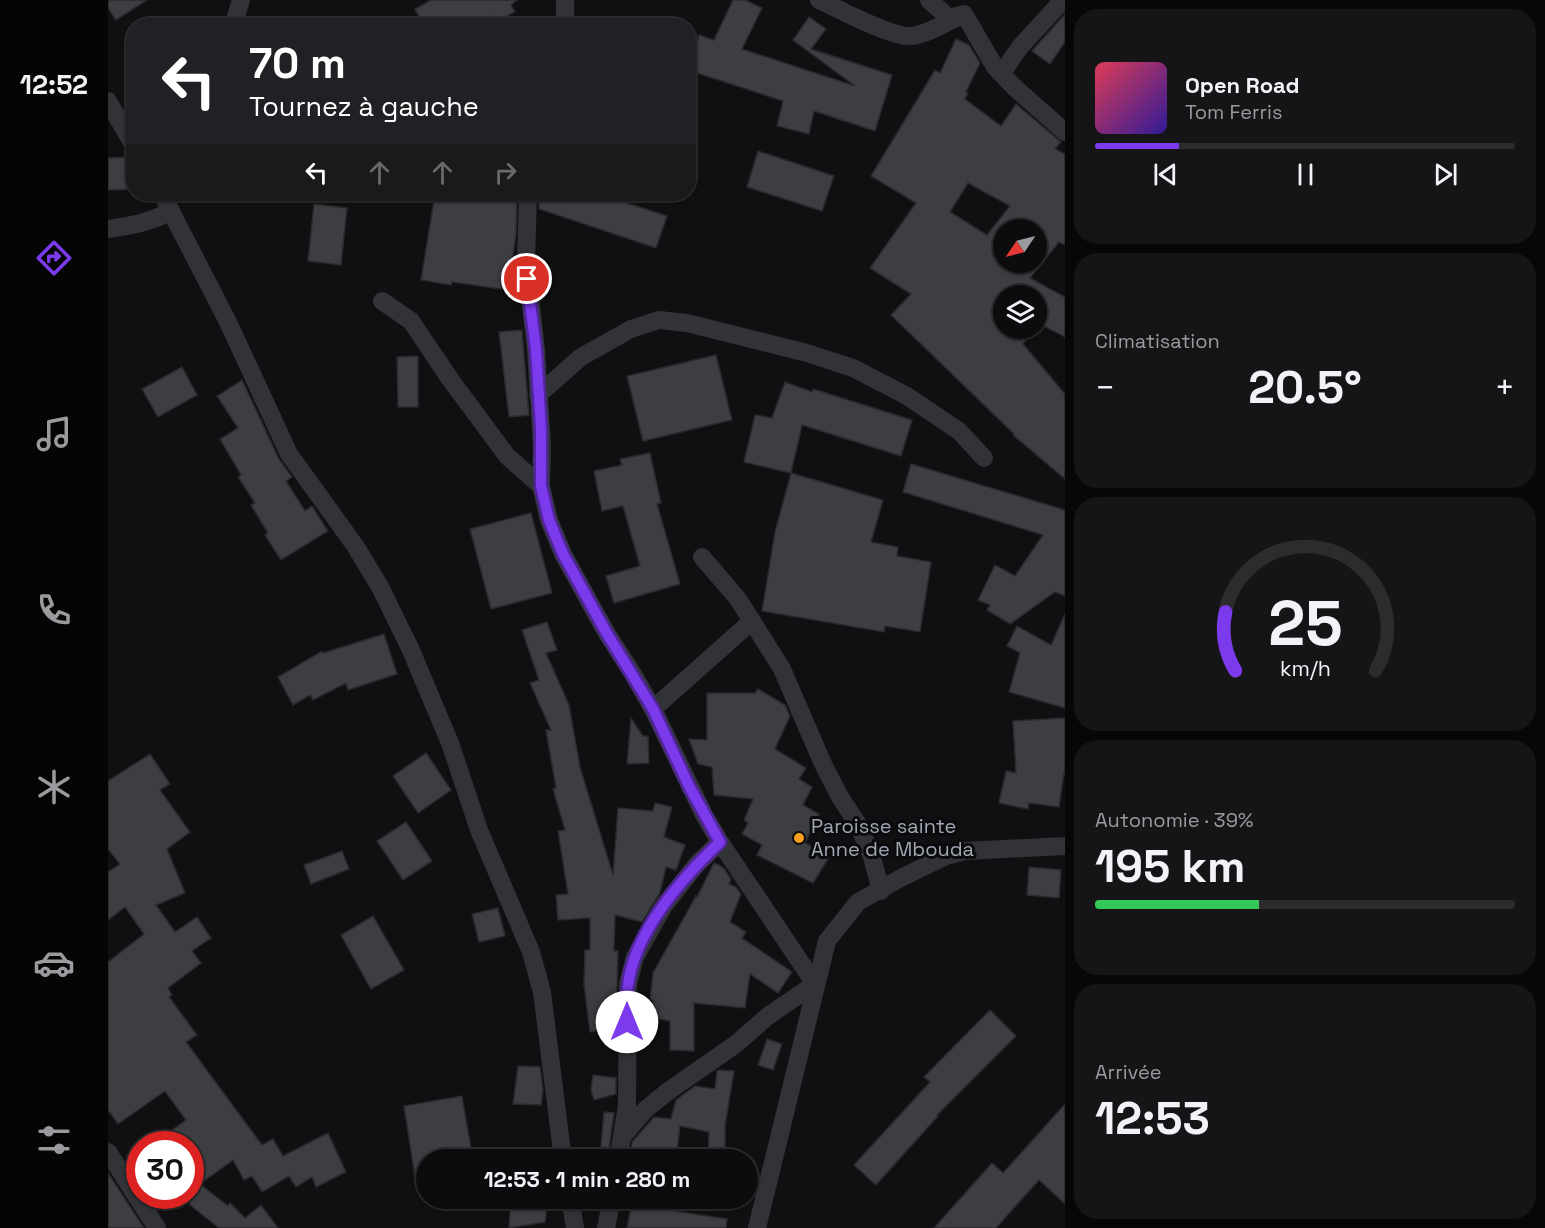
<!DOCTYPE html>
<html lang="fr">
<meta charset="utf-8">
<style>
:root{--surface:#0c0c0e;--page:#151517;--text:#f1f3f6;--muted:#9a9b9e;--line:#2c2c2e;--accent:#7c3aed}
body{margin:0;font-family:"Space Grotesk",sans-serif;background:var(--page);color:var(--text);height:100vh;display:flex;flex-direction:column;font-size:22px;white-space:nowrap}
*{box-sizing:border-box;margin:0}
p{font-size:20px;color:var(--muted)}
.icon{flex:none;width:33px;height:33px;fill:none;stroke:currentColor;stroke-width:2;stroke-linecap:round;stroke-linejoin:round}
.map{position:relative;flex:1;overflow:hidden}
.panel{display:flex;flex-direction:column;gap:9px;padding:9px;background:#070708;width:480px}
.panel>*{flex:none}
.guide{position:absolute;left:18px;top:18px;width:570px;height:183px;border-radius:24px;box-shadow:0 2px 4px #0004,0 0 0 2px var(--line);background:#202124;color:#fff;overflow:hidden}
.needle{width:39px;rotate:235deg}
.tools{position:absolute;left:885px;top:219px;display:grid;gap:12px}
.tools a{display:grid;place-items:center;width:54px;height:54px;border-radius:50%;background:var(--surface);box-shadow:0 2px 4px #0004,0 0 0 2px var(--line);font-size:30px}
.speed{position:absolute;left:18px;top:1131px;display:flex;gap:12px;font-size:30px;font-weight:700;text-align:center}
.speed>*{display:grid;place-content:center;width:78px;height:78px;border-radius:50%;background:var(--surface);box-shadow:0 2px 4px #0004,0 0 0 2px var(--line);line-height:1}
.speed .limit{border:9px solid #d22;background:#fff;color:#111}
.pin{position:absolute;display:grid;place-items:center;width:51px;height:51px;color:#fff;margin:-26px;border:3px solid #fff;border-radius:50%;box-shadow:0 2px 6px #0007}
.me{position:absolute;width:66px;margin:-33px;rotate:0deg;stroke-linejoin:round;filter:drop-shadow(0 0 4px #0008)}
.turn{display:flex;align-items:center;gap:21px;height:126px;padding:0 24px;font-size:27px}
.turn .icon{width:78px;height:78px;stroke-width:2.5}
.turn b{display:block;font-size:42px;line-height:51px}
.lanes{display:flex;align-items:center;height:57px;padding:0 24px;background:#0003;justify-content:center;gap:30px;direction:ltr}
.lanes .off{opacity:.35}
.big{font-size:45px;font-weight:700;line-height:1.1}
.panel .widget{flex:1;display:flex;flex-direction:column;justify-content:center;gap:9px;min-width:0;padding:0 21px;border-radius:24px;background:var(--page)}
.panel .dial{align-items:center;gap:0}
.dial svg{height:156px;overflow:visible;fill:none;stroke:var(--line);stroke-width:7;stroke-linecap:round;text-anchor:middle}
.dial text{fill:var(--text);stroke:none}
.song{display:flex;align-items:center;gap:18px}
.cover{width:72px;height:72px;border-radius:9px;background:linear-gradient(135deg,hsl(350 70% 55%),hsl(250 70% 35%))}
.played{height:6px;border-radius:3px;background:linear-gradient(90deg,var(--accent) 20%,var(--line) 20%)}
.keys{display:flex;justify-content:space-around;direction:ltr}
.heat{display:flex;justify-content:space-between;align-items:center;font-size:33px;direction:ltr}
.charge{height:9px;border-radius:4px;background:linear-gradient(90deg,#34c759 39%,var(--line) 0)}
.trip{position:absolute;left:308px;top:1149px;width:342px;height:60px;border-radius:30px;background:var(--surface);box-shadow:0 2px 4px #0004,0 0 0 2px var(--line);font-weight:700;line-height:60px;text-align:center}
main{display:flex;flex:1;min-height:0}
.tabs{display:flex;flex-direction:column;width:108px;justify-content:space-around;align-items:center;background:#050506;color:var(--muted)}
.tabs .icon{width:42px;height:42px}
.tabs .selected{color:var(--accent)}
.tabs b{font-size:27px;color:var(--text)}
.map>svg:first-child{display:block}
.building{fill:#3c3e42;stroke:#2a2a2e;stroke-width:1.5;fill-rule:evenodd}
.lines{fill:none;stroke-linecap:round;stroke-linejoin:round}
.street{stroke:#313337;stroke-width:18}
.route-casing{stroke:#51269a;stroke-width:15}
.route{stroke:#7c3aed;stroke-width:10}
.poi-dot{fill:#fb9e20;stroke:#0b0b0d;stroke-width:2}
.labels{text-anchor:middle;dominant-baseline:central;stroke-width:6;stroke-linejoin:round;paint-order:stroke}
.poi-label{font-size:20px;fill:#a1a8b4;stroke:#0b0b0d;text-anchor:start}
</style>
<main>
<nav class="tabs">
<b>12:52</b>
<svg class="icon selected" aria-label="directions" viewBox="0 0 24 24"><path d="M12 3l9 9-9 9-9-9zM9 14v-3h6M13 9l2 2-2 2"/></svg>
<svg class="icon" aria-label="music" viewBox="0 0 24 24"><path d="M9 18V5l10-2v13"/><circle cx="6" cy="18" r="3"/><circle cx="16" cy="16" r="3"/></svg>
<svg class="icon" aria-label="phone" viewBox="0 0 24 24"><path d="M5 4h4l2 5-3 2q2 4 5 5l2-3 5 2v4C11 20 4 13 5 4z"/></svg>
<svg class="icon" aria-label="climate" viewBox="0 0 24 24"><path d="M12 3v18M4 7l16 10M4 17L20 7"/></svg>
<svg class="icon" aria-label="car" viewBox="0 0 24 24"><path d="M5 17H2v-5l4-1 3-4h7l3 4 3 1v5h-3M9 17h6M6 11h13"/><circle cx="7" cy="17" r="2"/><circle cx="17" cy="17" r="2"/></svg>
<svg class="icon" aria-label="filters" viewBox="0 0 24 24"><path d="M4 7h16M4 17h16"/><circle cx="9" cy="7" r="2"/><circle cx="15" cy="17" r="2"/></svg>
</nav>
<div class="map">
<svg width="957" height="1228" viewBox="0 0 957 1228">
<rect width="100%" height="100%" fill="#101012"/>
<g class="building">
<polygon points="0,0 39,0 8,20 0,8"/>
<polygon points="323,0 409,0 403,5 407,12 389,21 386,16 373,26 316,26 307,9"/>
<polygon points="625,0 637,0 654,8 634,49 747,86 685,40 701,17 718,29 703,49 784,75 767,131 706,111 701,134 669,126 675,101 580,70 591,35 606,40"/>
<polygon points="957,14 957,42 942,64 924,51"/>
<path d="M848,39L861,45L872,63L858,92L860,93L857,99L893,126L908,104L953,142L947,149L957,154V245L951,242L922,278L957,297V337L928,322V296H896V328H927L915,344L957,394V479L905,435L906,434L783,315L803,294L762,268L808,203L763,176L827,70L832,73ZM860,183L902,206L879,235L842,212ZM896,230H928V262H896V255L886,251L896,236Z"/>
<polygon points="650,151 726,176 714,211 639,187"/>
<polygon points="26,157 26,189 0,190 0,158"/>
<polygon points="327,194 409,194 408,234 400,290 344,282 343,285 313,280"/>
<polygon points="431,194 491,194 559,216 548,248 431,209"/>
<polygon points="206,204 239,208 233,265 200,261"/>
<polygon points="414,330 421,415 401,417 391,332"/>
<polygon points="608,355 624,420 535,441 519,376"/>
<polygon points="310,356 310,407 290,407 289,357"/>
<polygon points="74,367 89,395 50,417 34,389"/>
<polygon points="134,380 171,459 184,477 178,481 197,511 204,506 220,531 173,560 157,535 160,533 143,505 147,503 130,477 133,475 112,439 130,428 109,396"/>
<polygon points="677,382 704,392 705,389 804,420 793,456 694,425 683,473 636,462 647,415 664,418"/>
<polygon points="542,453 553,503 549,504 572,584 506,603 498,576 532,566 515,506 494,511 486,471 514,465 512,459"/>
<polygon points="803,464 957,510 957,596 947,592 902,624 879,610 882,605 870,600 887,565 907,576 935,535 795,492"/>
<polygon points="683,473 775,500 763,542 790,547 789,556 823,562 812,632 777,626 776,632 654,611 667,532"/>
<polygon points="423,513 444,593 383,609 362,529"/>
<polygon points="957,614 957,708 901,692 912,653 899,646 909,626 943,645"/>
<polygon points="439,622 449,650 438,653 461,705 472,767 505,875 510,808 545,811 547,803 564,807 556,837 577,845 568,870 558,867 552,893 534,922 507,915 506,951 510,951 508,1028 482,1032 476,985 477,950 482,950 482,918 450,920 448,895 460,894 450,831 457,830 445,789 448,788 438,730 443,730 422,683 431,680 414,630"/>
<polygon points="276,634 289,674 240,690 238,683 205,700 202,695 185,705 170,677 214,651 215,653"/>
<polygon points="650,689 677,705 682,716 667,749 698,768 691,779 704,787 695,805 711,814 697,843 722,856 705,883 649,855 654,845 634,834 640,823 636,820 645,799 606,795 604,767 590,764 581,739 599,740 599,693 647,693"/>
<polygon points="523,718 535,736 540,736 541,763 519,764"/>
<polygon points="957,718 957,767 951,807 921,803 920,809 891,803 898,771 908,773 905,721"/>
<polygon points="318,753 343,790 310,813 285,776"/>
<polygon points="42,754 62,784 52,790 82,832 59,849 77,893 48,905 67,932 89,917 103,938 84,951 93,963 60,988 64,995 61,997 89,1035 78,1042 154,1145 165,1139 175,1156 220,1133 238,1172 208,1187 204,1177 188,1187 181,1176 154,1192 144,1176 136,1180 125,1160 92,1184 120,1206 122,1203 137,1218 153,1205 170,1228 111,1228 82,1205 82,1144 45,1144 78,1120 57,1091 10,1124 0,1110 0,962 36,934 17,907 0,920 0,872 12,864 0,849 0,781"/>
<polygon points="298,822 324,861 295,880 269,841"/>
<polygon points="234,851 241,869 203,884 196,865"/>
<polygon points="606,863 615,867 623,879 621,884 628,887 633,894 622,922 638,932 634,938 684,972 670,993 642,974 637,1008 586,1003 586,1051 562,1050 562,1021 543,1018 545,1000 542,1000 545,973 588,896 589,897"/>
<polygon points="921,867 953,870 951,898 919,895"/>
<polygon points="390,908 397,936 371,942 364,914"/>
<polygon points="265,916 296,970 263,989 233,935"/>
<polygon points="882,1010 908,1036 829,1115 830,1116 768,1185 746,1165 822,1082 816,1077"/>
<polygon points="659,1039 674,1044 665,1070 650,1065"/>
<polygon points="410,1066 432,1067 435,1090 433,1105 405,1104"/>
<polygon points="611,1070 626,1071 617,1126 617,1160 600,1160 601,1132 572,1126 568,1160 536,1156 536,1151 523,1150 524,1142 546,1117 563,1119 568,1100 587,1086 607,1089 609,1071"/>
<polygon points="485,1075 508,1078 508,1094 486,1100 483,1090"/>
<polygon points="354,1096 365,1160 318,1160 318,1189 309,1190 296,1106"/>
<polygon points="957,1104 957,1204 931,1180 888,1228 826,1228 884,1163 895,1173"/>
<polygon points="496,1112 506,1113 501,1148 493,1147"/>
<polygon points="0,1173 36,1228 0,1228"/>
<polygon points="403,1198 440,1198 437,1222 401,1228"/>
<polygon points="525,1198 568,1198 566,1211 619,1219 618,1228 519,1228"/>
</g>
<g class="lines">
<g class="street">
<polyline points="457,0 457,26"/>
<path d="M711,0C731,9 784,38 803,36C820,34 837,23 852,16"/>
<polyline points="821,0 841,18 856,14 887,67 906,87 957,132"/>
<polyline points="125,26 133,0"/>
<polyline points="894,73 912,47 955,0"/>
<polyline points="0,101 26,146"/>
<polyline points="54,194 120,322 181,454 248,547 272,587 302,648 342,743 371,830 423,952 434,992 455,1160"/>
<polyline points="420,194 418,261 428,350 434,446 433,486 441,520 455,554 498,632 525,674 545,709 596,815 612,842 707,984 660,1016 628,1044 559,1092 537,1110 514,1137"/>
<path d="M0,229C23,226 43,222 63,211"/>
<polyline points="274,301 303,321 342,379 399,456 433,486"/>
<polyline points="430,395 473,357 523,329 551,320 579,323 699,353 745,368 799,396 851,431 876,458"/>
<polyline points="594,557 630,599 674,669 715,764 732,797 751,826 764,857 773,891"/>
<polyline points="545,709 644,621"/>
<polyline points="0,1152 49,1228"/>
<polyline points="510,1160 519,1106 520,984 527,957 555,907 589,864 612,842"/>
<polyline points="462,1198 467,1228"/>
<polyline points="498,1228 504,1198"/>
<polyline points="649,1228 719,941 750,902 793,878 838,856 857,851 957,846"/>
</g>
</g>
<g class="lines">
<defs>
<path id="route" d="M419,279L428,350L433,429V486L441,520L455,554L498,632L545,709L582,788L612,842C574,878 527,931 520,985C518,997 519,1010 519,1022"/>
</defs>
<use href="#route" class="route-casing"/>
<use href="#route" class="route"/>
</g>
<circle class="poi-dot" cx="691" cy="838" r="6"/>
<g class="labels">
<g class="poi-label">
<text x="703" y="826">Paroisse sainte<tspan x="703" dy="23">Anne de Mbouda</tspan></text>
</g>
</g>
</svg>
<div class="tools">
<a><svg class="needle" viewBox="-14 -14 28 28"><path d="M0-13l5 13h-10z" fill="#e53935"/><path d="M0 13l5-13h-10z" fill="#9a9b9e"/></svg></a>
<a><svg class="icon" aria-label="layers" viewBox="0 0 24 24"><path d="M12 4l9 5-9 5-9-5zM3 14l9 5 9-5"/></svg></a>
</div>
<div class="speed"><div class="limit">30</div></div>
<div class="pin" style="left:419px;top:279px;background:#d93025"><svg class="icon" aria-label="arrive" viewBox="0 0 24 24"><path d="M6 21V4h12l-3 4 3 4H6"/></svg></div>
<svg class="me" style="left:519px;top:1022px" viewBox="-20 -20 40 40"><circle r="19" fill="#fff"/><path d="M0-13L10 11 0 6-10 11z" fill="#7c3aed"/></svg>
<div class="trip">12:53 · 1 min · 280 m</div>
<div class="guide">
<div class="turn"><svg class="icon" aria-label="left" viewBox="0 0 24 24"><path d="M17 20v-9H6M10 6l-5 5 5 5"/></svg><div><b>70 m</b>Tournez à gauche</div></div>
<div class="lanes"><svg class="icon" aria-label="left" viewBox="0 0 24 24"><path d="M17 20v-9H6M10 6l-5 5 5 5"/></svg><svg class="icon off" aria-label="ahead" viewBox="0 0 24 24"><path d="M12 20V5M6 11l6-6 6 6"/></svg><svg class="icon off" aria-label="ahead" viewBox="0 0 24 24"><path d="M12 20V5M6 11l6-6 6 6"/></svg><svg class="icon off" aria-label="right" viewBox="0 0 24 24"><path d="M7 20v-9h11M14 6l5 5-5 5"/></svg></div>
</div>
</div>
<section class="panel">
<div class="widget">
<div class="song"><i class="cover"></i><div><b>Open Road</b><p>Tom Ferris</p></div></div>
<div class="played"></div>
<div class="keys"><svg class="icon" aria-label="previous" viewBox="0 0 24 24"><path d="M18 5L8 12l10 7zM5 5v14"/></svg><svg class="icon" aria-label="pause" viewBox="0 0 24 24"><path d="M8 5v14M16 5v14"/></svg><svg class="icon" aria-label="next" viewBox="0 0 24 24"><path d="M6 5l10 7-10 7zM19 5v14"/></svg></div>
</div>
<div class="widget"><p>Climatisation</p>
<div class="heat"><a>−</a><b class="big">20.5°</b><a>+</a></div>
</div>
<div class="widget dial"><svg viewBox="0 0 100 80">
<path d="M14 69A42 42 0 1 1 86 69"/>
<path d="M14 69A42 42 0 0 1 9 39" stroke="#7c3aed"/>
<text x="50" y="56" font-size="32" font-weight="700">25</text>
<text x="50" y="72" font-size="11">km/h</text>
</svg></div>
<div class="widget"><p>Autonomie · 39%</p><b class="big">195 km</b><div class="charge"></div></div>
<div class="widget"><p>Arrivée</p><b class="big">12:53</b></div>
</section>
</main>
